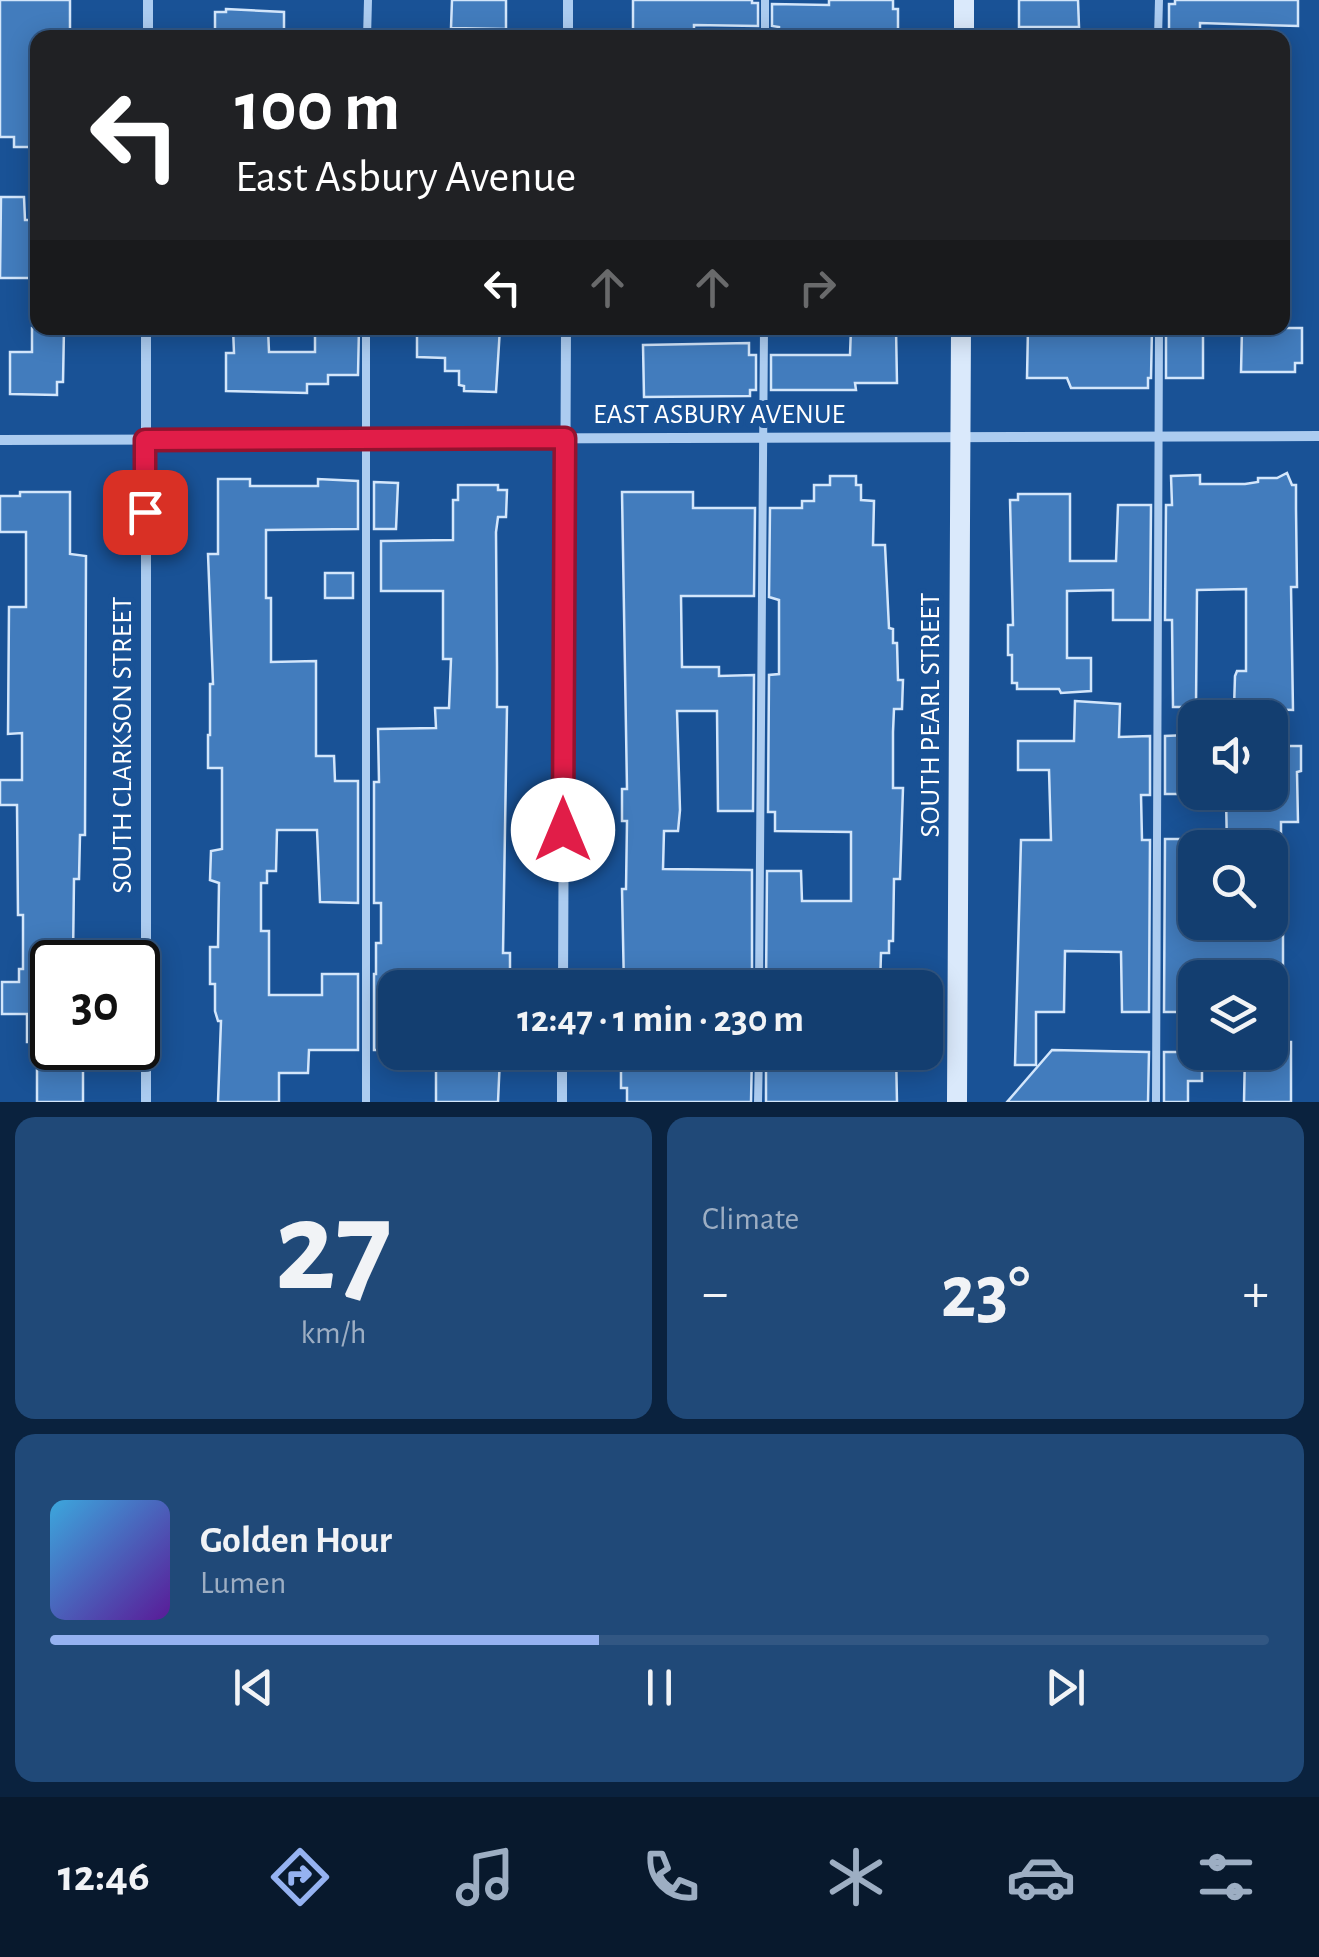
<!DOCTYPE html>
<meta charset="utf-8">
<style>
:root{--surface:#133e70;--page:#204978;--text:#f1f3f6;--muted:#9daec3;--line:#325783;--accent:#95b2f1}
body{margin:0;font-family:"Alegreya Sans",sans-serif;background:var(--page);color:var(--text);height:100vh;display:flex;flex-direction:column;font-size:38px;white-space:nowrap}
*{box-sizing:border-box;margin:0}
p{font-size:32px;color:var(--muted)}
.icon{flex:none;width:55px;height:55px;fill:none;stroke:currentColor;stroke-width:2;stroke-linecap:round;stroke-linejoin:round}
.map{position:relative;height:1102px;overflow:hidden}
.panel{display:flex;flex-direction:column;gap:15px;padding:15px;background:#0a223e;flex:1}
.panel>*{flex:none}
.hud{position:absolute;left:30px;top:30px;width:1260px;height:305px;border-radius:20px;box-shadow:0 5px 25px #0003,0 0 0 2px var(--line);background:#202124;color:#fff;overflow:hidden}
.tools{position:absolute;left:1178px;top:700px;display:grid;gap:20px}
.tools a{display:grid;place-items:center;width:110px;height:110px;border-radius:20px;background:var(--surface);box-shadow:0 5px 25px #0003,0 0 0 2px var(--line);font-size:50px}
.speed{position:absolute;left:30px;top:940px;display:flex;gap:20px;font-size:50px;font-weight:700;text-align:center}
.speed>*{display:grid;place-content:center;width:130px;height:130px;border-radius:50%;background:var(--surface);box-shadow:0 5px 25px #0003,0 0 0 2px var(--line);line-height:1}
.speed .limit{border:5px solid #111;border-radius:15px;background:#fff;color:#111}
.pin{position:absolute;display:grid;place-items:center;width:85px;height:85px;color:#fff;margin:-42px;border-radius:20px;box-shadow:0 5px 15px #0006}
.me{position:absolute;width:110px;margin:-55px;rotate:0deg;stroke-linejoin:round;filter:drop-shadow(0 0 8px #0008)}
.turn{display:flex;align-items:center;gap:35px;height:210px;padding:0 40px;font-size:45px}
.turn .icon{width:130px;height:130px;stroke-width:2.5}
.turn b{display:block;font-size:70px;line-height:85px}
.lanes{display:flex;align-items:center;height:95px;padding:0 40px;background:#0003;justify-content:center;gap:50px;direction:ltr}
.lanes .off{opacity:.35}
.big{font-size:75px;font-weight:700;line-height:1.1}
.panel .card{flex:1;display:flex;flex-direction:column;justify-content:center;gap:15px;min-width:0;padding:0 35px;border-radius:20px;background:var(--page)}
.panel .dial{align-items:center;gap:0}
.dial b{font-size:130px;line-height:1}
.song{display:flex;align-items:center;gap:30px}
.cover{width:120px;height:120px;border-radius:15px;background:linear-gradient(135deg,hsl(200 70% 55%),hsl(270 70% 35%))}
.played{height:10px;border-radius:5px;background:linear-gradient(90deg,var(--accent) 45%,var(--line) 45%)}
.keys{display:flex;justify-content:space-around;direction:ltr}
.heat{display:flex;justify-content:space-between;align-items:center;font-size:55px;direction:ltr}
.panel .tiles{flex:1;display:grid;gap:15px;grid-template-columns:1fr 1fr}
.card:last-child{grid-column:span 2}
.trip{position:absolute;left:378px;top:970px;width:565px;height:100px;border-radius:20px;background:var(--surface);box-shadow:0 5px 25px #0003,0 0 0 2px var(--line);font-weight:700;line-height:100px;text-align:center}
.tab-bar{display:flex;height:160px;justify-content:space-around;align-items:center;background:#08192d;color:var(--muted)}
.tab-bar .icon{width:70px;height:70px}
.tab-bar .selected{color:var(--accent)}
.tab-bar b{font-size:45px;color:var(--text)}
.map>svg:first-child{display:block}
.building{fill:#427cbd;stroke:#d3e6fb;stroke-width:2.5}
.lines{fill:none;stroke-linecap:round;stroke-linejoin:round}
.lane{stroke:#acccf0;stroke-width:8}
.street{stroke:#acccf0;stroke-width:10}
.secondary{stroke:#dae9fb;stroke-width:20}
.route-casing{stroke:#92132f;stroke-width:25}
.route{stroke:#e11d48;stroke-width:18}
.labels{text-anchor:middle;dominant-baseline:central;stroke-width:10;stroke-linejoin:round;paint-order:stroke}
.street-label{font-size:28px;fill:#fff;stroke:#195296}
</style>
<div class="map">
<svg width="1319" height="1102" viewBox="0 0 1319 1102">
<rect width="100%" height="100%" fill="#195296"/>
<g class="building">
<polygon points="0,0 70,0 70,37 38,37 38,147 14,147 14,137 0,137"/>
<polygon points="452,0 506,0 506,29 451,28"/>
<polygon points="633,0 752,0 752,3 758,3 758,26 694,25 694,32 633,32"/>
<polygon points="829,0 893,0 893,9 898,9 898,33 779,35 779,27 772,26 772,4 829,5"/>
<polygon points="1019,0 1078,0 1079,27 1019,27"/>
<polygon points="1175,0 1298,0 1298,26 1200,23 1200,35 1169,35 1169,4 1175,4"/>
<polygon points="226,9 284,12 284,38 215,38 215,12 226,12"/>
<polygon points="1,197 24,197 25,220 38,220 38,278 0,278"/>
<polygon points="32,328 64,328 63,382 57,382 57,395 10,394 10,352 32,352"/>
<polygon points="233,328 268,328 269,352 315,352 315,328 359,328 358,375 328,375 328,384 307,384 307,393 226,391 226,353 234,353"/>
<polygon points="417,328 500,328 496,392 464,391 464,386 459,385 459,371 445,371 445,358 417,357"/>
<polygon points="851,328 896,328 897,383 855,383 856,390 771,390 771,355 850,355"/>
<polygon points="1028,328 1152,328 1151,378 1148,378 1148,388 1071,388 1067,378 1027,378"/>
<rect x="1166" y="328" width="37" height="50"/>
<polygon points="1242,328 1302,328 1302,363 1295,363 1295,372 1241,372"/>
<polygon points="749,343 749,355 756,355 756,390 750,390 750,396 644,397 643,345"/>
<polygon points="1287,473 1292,485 1296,485 1296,509 1297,587 1291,587 1293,710 1234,708 1235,676 1237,671 1246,671 1246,589 1197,590 1196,707 1173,707 1172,620 1165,620 1166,505 1172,505 1171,476 1200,475 1200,484 1245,484 1258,482 1258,478 1277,478"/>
<polygon points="830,476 856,476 856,485 861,485 861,500 874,501 873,545 885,545 889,628 893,629 893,643 897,643 898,680 903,680 902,709 894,709 893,732 893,788 903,788 900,879 894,879 893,941 889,941 889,953 881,953 880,988 766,988 767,871 801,871 802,901 851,901 851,832 775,831 775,812 768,812 769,675 779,674 779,600 769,597 770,508 802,508 802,501 814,501 814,485 830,485"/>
<polygon points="218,479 250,479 250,486 318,486 318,479 358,481 358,529 266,530 266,598 271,598 271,662 316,661 316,756 334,756 335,781 358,781 358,903 320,902 317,830 277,830 276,871 267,871 267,883 261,883 261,931 269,931 269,995 322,995 322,974 358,974 358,1050 309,1050 308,1073 279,1073 279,1102 218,1102 221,1021 218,1021 215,1011 215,984 210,984 210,947 218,947 219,883 210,880 211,851 222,849 222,768 208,768 208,735 210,735 210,684 213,684 208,554 218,554"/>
<polygon points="374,482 398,483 396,529 374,529"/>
<polygon points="458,485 498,485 498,490 507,490 506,517 498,517 496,532 497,667 497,707 507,707 503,953 510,953 510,988 395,988 395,1050 374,1050 374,974 376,974 376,943 381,943 381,903 374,903 374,782 379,782 378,729 436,728 435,708 449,708 451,659 443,659 443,591 381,591 381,541 453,540 453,500 458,500"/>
<polygon points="20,492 70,492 70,554 86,556 85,835 80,835 79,879 74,879 73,957 52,957 52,1042 27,1042 27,1014 2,1014 2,982 19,982 19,969 23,969 23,915 18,915 17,805 0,805 0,780 22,780 22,733 8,734 9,607 26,607 26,532 0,532 0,496 20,496"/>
<polygon points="622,492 693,492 693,508 755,508 754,596 681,596 682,667 719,667 719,676 754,675 753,811 718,811 717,711 677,711 680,810 678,831 664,831 663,869 752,870 752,988 624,988 622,889 626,889 627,821 622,821 622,789 627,789"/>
<polygon points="1018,494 1070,494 1070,561 1116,561 1118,505 1151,505 1150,620 1113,620 1113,590 1067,591 1067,658 1091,658 1091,691 1061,693 1059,689 1017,689 1017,683 1012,683 1012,655 1008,655 1008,625 1013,625 1010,500 1018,500"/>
<rect x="325" y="573" width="28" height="25"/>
<polygon points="1075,701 1120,704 1119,737 1150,736 1150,795 1141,795 1142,840 1150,840 1149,1012 1122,1012 1121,952 1065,951 1064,1012 1036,1012 1036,1065 1015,1065 1021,840 1051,840 1049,770 1018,770 1018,741 1074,741"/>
<polygon points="1187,735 1187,748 1195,748 1195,794 1165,794 1165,736"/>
<polygon points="1270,746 1301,746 1301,771 1297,772 1298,822 1281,822 1281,848 1227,848 1226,797 1231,797 1231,792 1270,792"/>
<polygon points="1165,839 1195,839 1195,922 1283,922 1283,978 1195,978 1195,1012 1164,1012"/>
<polygon points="1270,1042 1291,1042 1291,1102 1244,1102 1245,1052 1270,1052"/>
<rect x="37" y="1048" width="46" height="54"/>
<polygon points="1052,1050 1149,1052 1148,1102 1007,1102"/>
<polygon points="621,1052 752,1052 751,1102 627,1102 627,1088 621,1088"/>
<polygon points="766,1052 896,1052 897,1102 766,1102"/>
<polygon points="1164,1052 1202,1052 1202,1081 1188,1081 1188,1102 1164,1102"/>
<polygon points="455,1057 500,1057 498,1102 436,1102 436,1065 455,1065"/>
</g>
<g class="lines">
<g class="lane">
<polyline points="367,38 368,0"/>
<polyline points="765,38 765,0"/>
<polyline points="1158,38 1159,0"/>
<polyline points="759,988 764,328"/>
<polyline points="366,1102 366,328"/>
<polyline points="758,1102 759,1052"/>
<polyline points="1156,1102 1159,328"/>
</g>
<g class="street">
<polyline points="148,38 148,0"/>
<polyline points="568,38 568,0"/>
<polyline points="0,440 1319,436"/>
<polyline points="563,988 566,328"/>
<polyline points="146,1102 146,328"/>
<polyline points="562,1102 562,1052"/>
</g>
<g class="secondary">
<polyline points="964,38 964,0"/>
<polyline points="957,1102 961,328"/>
</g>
</g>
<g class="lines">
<defs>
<polyline id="route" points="145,512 145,440 565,438 563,830"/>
</defs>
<use href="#route" class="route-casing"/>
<use href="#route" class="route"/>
</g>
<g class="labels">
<g class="street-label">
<text x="719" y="415">EAST ASBURY AVENUE</text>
<text transform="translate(931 715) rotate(-90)">SOUTH PEARL STREET</text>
<text transform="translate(123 745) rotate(-90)">SOUTH CLARKSON STREET</text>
</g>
</g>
</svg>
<div class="tools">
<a><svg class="icon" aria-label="sound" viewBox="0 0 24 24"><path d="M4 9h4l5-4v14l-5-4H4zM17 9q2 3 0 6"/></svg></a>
<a><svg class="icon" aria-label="search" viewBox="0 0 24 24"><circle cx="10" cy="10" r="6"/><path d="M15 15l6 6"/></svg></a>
<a><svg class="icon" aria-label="layers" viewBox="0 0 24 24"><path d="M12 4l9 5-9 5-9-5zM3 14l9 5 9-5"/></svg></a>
</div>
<div class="speed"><div class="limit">30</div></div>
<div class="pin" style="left:145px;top:512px;background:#d93025"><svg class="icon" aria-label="arrive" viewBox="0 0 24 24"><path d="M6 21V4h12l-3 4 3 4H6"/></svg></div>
<svg class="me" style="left:563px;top:830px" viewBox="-20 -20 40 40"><circle r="19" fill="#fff"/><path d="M0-13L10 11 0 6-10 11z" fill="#e11d48"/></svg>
<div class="trip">12:47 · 1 min · 230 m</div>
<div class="hud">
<div class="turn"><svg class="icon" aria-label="left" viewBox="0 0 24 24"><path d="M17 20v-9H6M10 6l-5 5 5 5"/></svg><div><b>100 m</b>East Asbury Avenue</div></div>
<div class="lanes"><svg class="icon" aria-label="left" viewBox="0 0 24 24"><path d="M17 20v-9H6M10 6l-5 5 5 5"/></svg><svg class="icon off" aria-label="ahead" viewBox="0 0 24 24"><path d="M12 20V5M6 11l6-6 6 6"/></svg><svg class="icon off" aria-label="ahead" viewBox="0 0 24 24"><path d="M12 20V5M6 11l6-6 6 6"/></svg><svg class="icon off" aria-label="right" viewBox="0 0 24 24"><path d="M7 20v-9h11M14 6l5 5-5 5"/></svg></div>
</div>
</div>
<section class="panel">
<div class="tiles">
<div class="card dial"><b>27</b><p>km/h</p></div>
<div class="card"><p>Climate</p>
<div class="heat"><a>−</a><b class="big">23°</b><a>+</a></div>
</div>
<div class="card">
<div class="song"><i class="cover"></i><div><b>Golden Hour</b><p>Lumen</p></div></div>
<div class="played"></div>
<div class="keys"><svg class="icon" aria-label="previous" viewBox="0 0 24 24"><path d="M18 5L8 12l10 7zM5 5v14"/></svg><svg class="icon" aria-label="pause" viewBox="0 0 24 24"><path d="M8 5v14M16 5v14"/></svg><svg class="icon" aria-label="next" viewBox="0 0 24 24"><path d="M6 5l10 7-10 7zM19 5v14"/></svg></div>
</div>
</div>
</section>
<nav class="tab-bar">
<b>12:46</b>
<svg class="icon selected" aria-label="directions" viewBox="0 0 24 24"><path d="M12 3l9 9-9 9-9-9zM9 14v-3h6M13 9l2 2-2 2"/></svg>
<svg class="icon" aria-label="music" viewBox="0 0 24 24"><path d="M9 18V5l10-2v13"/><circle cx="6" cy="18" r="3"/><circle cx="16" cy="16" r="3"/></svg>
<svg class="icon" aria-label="phone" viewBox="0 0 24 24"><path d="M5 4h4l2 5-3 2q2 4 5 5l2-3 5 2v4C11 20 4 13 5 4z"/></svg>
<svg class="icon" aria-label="climate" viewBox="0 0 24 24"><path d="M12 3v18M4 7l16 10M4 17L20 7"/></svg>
<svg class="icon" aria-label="car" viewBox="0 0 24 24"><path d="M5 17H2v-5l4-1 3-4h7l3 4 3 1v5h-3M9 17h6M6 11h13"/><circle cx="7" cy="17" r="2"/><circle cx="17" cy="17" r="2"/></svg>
<svg class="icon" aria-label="filters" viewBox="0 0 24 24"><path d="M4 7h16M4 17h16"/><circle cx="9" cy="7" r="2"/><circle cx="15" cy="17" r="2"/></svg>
</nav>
